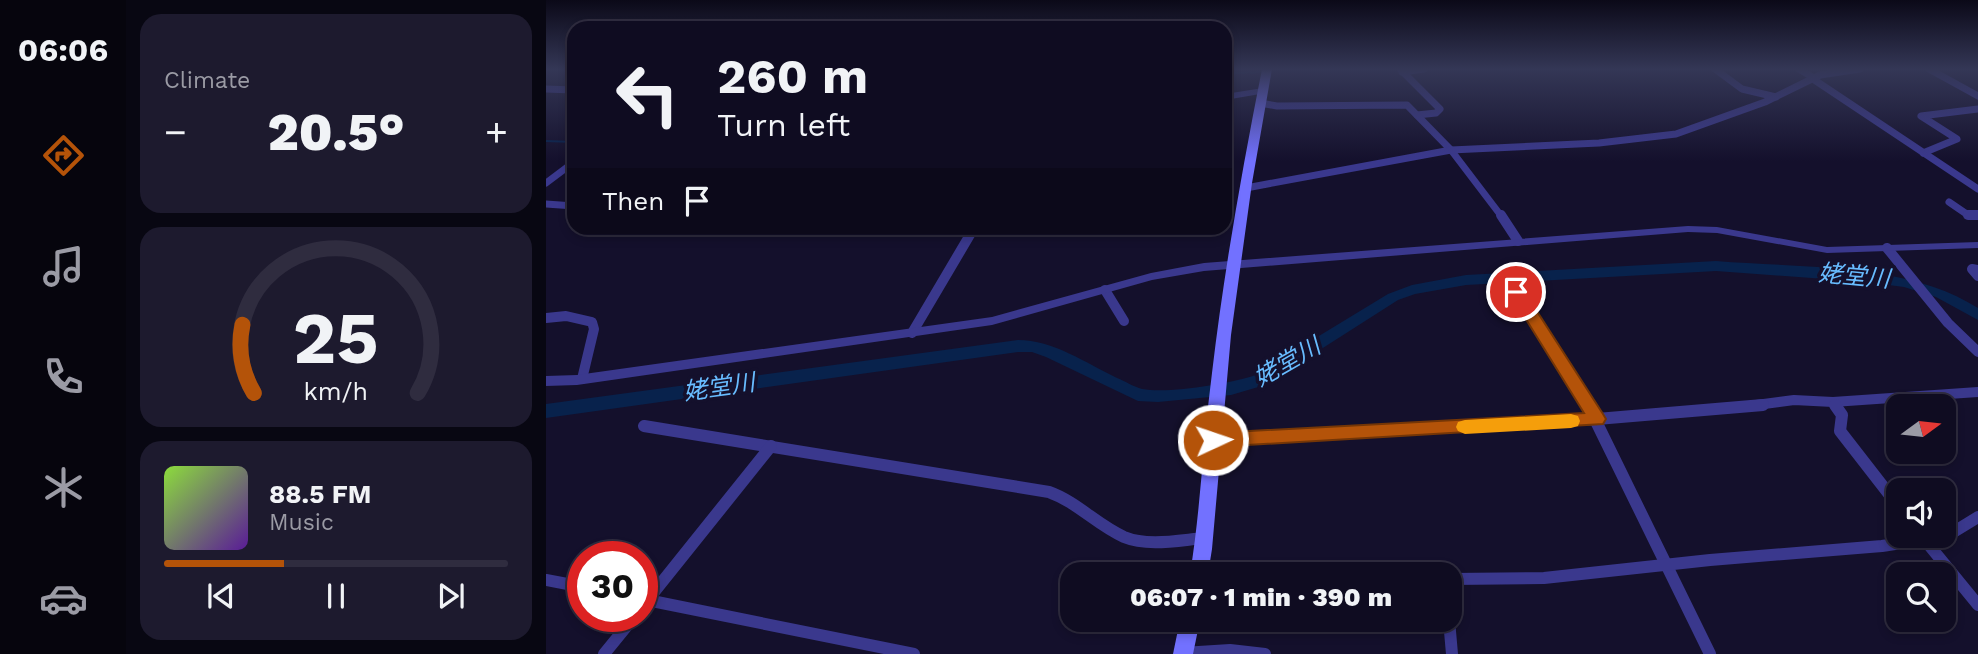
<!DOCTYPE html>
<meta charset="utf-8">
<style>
:root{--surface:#0f0c21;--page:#1d1a2e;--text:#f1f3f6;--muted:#9b9ba5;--line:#2f2c3f;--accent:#b45309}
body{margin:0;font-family:"Work Sans","Noto Sans JP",sans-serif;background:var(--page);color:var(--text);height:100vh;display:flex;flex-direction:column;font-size:26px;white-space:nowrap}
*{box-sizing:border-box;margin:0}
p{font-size:23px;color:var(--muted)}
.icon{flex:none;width:38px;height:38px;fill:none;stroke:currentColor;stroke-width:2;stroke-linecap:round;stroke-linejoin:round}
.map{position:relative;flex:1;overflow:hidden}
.details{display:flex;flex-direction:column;gap:14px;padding:14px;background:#080712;width:420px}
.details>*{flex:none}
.banner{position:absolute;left:21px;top:21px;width:665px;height:214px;border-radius:21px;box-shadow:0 4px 10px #0003,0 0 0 2px var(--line);background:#0f0c21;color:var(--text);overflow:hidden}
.needle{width:46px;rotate:75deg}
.buttons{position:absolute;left:1340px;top:394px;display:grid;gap:14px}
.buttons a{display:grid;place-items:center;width:70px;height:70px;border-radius:14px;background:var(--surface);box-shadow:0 4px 10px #0003,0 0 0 2px var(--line);font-size:35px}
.speed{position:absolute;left:21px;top:541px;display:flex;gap:14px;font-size:35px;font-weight:700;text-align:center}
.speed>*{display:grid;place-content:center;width:91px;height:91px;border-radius:50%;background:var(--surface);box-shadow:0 4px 10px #0003,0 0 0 2px var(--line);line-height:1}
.speed .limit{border:10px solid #d22;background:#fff;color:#111}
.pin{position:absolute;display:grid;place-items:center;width:60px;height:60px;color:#fff;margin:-30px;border:4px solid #fff;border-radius:50%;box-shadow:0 2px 7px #0007}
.me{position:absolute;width:77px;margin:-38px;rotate:87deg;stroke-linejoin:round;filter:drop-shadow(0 0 5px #0008)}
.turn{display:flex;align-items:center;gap:24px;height:147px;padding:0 35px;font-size:32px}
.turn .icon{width:91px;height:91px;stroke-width:2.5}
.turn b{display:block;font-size:49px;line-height:60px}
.then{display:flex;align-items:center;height:66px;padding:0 35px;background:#0003;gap:14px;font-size:26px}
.big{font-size:52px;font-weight:800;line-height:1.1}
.details .tile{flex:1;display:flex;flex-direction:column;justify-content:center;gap:10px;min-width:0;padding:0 24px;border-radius:21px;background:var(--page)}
.details .dial{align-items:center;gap:0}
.dial svg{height:182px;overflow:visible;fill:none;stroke:var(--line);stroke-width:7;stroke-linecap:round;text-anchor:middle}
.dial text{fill:var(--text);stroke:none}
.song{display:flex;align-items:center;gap:21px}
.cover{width:84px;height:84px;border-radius:10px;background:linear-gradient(135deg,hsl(90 70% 55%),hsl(270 70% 35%))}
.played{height:7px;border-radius:4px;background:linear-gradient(90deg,var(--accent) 35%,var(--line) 35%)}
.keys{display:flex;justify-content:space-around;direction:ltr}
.heat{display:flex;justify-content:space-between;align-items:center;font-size:38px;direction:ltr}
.trip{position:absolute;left:514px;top:562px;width:402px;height:70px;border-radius:21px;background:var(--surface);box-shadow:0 4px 10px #0003,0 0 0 2px var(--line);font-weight:800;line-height:70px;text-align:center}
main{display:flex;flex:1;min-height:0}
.tab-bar{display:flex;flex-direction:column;width:126px;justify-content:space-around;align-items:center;background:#06050d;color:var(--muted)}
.tab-bar .icon{width:49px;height:49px}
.tab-bar .selected{color:var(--accent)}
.tab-bar b{font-size:32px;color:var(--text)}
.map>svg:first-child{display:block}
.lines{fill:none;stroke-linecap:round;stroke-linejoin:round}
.stream{stroke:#08224c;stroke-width:2}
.river{fill:#08224c;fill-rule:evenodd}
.minor-far2{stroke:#3a388d;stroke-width:7}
.minor-far1{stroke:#3a388d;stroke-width:10}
.minor{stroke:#3a388d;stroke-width:12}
.tertiary{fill:#3a388d;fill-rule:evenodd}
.secondary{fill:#7271ff;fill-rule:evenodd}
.route{fill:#b45309;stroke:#753606;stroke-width:2}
.slow{fill:#f59e0b}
.labels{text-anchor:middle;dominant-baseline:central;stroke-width:7;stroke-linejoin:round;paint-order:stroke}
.water-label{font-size:24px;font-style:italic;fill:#68bcff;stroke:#14102c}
</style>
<main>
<nav class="tab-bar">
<b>06:06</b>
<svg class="icon selected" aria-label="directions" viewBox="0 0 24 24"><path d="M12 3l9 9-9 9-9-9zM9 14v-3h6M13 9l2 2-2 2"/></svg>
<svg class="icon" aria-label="music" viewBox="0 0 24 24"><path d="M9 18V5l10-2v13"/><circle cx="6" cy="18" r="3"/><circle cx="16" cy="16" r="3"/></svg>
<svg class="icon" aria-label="phone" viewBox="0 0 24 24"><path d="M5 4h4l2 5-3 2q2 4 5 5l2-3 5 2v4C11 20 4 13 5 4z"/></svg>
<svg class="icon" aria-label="climate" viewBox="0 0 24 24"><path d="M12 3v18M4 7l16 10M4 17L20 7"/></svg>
<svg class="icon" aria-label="car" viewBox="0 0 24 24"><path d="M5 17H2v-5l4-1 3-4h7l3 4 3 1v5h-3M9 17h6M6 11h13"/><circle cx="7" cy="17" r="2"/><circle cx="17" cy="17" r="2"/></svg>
</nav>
<section class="details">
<div class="tile"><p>Climate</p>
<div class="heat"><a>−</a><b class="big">20.5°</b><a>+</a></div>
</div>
<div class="tile dial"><svg viewBox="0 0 100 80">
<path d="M14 69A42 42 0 1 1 86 69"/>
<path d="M14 69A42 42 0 0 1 9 39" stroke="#b45309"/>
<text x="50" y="56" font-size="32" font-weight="700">25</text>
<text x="50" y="72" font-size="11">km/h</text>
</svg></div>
<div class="tile">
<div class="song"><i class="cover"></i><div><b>88.5 FM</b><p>Music</p></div></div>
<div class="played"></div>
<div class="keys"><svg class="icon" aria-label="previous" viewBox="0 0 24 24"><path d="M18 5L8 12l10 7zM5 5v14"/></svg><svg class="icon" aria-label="pause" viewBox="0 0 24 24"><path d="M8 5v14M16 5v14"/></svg><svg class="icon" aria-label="next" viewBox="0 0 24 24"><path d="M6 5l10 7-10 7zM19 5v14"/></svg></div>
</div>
</section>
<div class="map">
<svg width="1432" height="654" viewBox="0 0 1432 654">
<rect width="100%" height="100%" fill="#14102c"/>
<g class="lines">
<g class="stream">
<polyline points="703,69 705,73 718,71"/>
<polyline points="679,74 703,72"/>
<polyline points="0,141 28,142"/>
</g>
<path class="river" d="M1170,261C1253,268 1361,262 1432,308V320L1390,297L1358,287L1320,282L1170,271L920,285L869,294L852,300L719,385L685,395L612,402L592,401L500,357L486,352H472L0,418V404L472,340C507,340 540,363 571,378C579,381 588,387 596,389C622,394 681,384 707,376L842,294L866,285L920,275Z"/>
<g class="minor-far2">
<polyline points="854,69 894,109 890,113 871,115"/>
<polyline points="1169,69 1196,89 1230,97"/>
<polyline points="1253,69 1268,78"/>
<polyline points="1383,69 1432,96"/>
<polyline points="856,72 878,69"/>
<polyline points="1267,79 1432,189"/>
<polyline points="0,89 28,90"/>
<polyline points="714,103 731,106 861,105 905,150 956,217"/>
<polyline points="1377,153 1411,139 1375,116 1432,109"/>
<polyline points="0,183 28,162"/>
<polyline points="700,188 905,150 1053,143 1130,134 1219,102 1274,75 1314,69"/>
<polyline points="1403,202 1422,215 1432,215"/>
<polyline points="0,204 28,206"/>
</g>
<g class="minor-far1">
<polyline points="955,215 972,241"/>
<polyline points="1422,215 1432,215"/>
<polyline points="1341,248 1402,323 1432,352"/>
<polyline points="1432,270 1426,269 1432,276"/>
<polyline points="559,290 578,321"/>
<polyline points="970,292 1043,407"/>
<polyline points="0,318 20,316 46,322 48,329 36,379"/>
<polyline points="366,333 428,228"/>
<polyline points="1287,402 1291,407"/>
<polyline points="1195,407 1248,400 1287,402 1432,392"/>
</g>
<g class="minor">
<polyline points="1042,405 1164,654"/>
<polyline points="1289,405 1296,415 1294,431 1353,507"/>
<path d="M98,426L503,492C531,502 551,525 578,537C602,547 634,540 659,538"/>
<polyline points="668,440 1051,419 1217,405"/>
<polyline points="1378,539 1432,605"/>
<polyline points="905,579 998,578 1164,560 1336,546 1401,536 1432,517"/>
<polyline points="0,580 37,587"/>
<polyline points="96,599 368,654"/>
<polyline points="96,607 225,446"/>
<polyline points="903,620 906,654"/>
<polyline points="637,653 684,650 719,654"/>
<polyline points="58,654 89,616"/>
</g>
<g class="tertiary">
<polygon points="717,88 720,89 720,93 679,100 679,94"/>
<polygon points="1142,226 1171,227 1281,247 1432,242 1432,248 1281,253 1171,233 1142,232 658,271 606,280 446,325 31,385 0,386 0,376 31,375 446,317 605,273 658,263"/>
</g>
<g class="secondary">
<path d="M716,69H726L706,183L685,335L666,549L662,574H644C655,507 657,440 666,373C678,271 696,170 716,69Z"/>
<polygon points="634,620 654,620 647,654 627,654"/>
</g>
</g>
<linearGradient id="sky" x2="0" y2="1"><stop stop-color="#0b0918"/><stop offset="0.43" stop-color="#343756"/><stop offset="1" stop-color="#343756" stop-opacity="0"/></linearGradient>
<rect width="1432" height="161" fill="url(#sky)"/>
<polygon class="route" points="970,287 976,288 1057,414 1060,419 1057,424 667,447 661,445 658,440 661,435 667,433 1038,413 963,292"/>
<polygon class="slow" points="1025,414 1032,416 1034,421 1032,426 1025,428 919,434 912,431 910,427 912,422 919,420"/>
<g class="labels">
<g class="water-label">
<text transform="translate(1308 276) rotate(5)">姥堂川</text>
<text transform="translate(741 362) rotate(-30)">姥堂川</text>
<text transform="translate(173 387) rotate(-8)">姥堂川</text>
</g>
</g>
</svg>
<div class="buttons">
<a><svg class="needle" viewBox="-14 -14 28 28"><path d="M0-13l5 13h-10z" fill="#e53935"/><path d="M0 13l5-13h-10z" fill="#9b9ba5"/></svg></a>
<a><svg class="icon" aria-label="sound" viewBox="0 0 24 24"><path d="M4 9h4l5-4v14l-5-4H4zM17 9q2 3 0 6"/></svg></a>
<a><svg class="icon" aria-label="search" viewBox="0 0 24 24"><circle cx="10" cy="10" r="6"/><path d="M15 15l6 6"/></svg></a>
</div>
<div class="speed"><div class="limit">30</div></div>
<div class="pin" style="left:970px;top:292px;background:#d93025"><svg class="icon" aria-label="arrive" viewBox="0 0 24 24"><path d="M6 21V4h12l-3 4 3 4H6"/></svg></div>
<svg class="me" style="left:667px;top:440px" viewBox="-20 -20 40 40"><circle r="17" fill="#b45309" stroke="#fff" stroke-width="3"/><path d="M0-11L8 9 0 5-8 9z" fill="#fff"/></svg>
<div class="trip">06:07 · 1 min · 390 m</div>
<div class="banner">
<div class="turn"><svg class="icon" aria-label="left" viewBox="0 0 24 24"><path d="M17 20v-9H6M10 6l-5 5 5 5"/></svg><div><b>260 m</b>Turn left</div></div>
<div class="then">Then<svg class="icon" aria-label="arrive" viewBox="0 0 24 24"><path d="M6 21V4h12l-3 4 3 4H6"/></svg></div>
</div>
</div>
</main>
